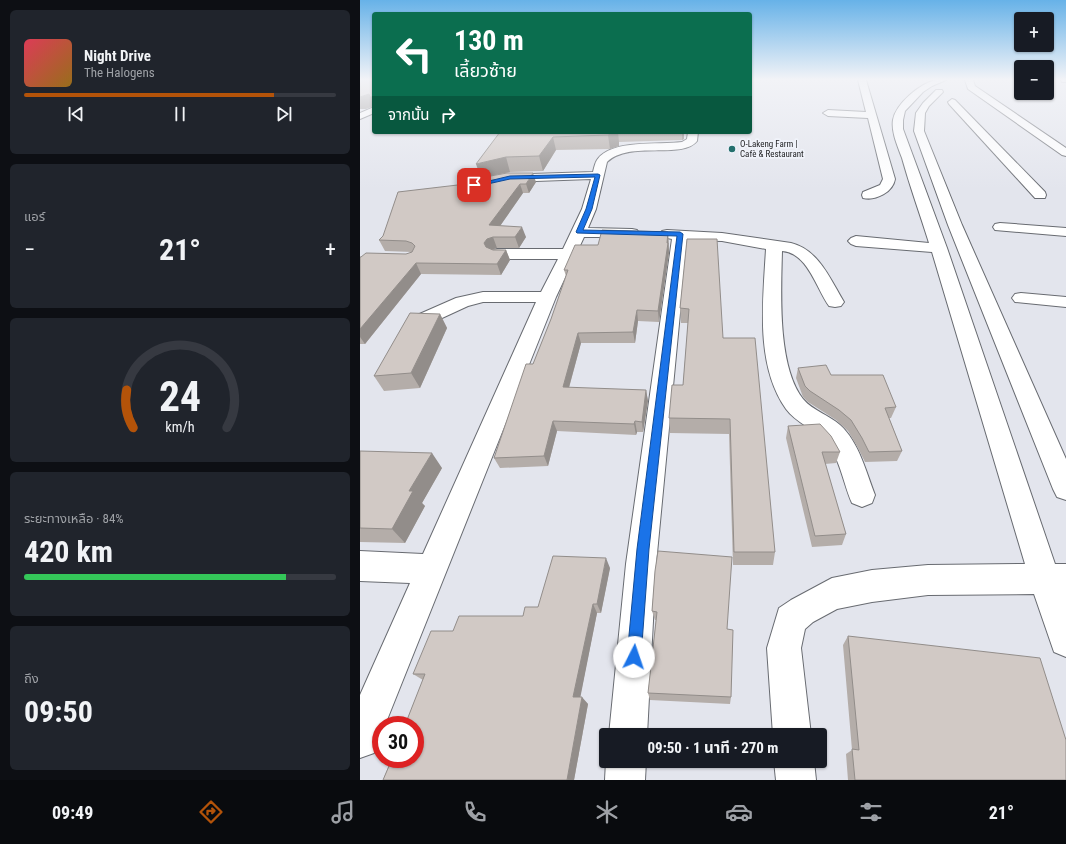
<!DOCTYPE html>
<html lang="th">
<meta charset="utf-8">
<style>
:root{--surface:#171b24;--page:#20242c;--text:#f1f3f6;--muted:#9ea1a6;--line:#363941;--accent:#b45309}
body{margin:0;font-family:"Roboto Condensed","Noto Sans Thai",sans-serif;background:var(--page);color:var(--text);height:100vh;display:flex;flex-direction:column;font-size:15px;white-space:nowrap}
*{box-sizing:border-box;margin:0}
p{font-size:13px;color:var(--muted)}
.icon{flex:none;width:22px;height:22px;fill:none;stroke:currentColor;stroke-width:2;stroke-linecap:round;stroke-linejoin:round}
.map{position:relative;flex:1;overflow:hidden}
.drawer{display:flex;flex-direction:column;gap:10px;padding:10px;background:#0d0f14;width:360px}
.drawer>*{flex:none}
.hud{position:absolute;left:12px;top:12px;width:380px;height:122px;border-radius:4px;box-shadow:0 1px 3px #0004;background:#0b6e4f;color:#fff;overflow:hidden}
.tools{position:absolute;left:654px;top:12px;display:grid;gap:8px}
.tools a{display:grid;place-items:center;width:40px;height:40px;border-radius:4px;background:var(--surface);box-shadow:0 1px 3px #0004;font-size:20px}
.speed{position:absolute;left:12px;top:716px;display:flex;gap:8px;font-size:20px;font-weight:700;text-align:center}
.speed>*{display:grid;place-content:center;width:52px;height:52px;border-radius:50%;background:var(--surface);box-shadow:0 1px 3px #0004;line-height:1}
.speed .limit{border:6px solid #d22;background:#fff;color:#111}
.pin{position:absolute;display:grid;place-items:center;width:34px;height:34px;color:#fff;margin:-17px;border-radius:8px;box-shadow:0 2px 6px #0006}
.me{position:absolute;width:44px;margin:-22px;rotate:4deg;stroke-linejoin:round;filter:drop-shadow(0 0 3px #0008)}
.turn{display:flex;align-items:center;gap:14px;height:84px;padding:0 16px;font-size:18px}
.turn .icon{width:52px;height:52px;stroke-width:2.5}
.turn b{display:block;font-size:28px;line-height:34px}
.then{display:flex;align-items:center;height:38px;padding:0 16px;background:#0003;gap:8px;font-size:15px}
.big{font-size:30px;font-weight:700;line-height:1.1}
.drawer .widget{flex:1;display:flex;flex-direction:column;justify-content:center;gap:6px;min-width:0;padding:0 14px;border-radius:6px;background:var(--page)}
.drawer .dial{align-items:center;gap:0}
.dial svg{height:104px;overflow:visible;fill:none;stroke:var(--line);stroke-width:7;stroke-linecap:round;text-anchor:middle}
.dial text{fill:var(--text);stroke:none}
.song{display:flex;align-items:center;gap:12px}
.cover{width:48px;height:48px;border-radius:6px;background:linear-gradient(135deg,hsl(350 70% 55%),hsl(40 70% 35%))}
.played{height:4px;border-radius:2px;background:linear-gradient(90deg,var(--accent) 80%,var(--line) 80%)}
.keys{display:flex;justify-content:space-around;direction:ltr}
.heat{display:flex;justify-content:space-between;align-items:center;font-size:22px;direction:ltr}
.charge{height:6px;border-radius:3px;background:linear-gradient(90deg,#34c759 84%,var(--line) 0)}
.trip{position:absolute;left:239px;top:728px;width:228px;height:40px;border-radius:4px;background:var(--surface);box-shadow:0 1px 3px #0004;font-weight:700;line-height:40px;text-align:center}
.menu{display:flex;height:64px;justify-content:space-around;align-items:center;background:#090b0e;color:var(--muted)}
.menu .icon{width:28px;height:28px}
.menu .current{color:var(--accent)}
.menu b{font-size:18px;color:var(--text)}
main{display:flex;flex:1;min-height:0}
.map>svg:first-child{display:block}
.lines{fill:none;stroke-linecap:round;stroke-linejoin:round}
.minor-casing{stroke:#686b71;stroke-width:2}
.minor{fill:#fff;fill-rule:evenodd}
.wall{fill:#b4ada9}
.shaded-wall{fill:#928d8a}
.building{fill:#d1c9c5;stroke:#928d8a}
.route{fill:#1a73e8;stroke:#114b97}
.poi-dot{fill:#246f6d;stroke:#f0f3fa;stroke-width:1.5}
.labels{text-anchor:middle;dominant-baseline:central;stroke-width:3.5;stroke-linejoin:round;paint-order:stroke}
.far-poi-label{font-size:9px;fill:#232426;stroke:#f0f3fa;text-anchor:start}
</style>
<main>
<section class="drawer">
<div class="widget">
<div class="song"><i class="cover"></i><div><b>Night Drive</b><p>The Halogens</p></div></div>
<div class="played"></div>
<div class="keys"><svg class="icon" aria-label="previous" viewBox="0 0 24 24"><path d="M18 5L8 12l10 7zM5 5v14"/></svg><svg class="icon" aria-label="pause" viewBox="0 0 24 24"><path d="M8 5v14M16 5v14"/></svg><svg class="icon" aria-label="next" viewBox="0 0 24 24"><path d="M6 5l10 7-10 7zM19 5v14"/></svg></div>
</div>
<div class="widget"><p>แอร์</p>
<div class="heat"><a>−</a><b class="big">21°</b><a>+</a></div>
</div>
<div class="widget dial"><svg viewBox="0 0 100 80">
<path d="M14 69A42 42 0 1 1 86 69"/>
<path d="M14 69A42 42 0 0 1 9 40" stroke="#b45309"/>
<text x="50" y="56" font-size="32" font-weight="700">24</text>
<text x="50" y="72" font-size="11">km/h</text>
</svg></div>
<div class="widget"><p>ระยะทางเหลือ · 84%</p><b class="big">420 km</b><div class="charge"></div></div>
<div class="widget"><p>ถึง</p><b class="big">09:50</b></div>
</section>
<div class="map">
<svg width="706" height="780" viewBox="0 0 706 780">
<rect width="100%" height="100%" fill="#e3e5ed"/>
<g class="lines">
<defs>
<g id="minor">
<path d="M498,80H506L535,179C533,192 516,201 503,198L502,195L503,192L520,185L523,179L508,118L468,116L463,113L468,110L506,112Z"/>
<path d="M575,80H586L572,86L563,92L545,111L543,120V129L587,248L695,564H706V657L694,652L674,594L568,595L512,602L477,609L453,622L445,629L441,648L451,735H413L407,648L419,608L431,600L472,578L512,570L568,565L665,564L572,252L496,246L491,244L488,241L491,238L496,236L569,243C560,214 550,187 542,158C538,147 531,132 533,120C536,103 560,84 575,80Z"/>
<polygon points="605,80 613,80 615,86 706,148 706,156 702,155 608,89"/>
<polygon points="701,80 706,80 706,82 702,82"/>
<polygon points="576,90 582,90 583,92 569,106 565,113 564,131 602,225 706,459 706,500 697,497 693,489 588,225 554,131 556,113 563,103"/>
<polygon points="592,99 595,100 685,192 686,195 685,198 675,198 589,104 588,102"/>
<polygon points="14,107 14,113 0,119 0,113"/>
<path d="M328,132H338L337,141C322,160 270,140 247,162L236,209L228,228L272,229L277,230L279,233L277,236L272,237H224L196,297L25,725H21V734L14,753L0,758V695L50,583L0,581V551L63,554L176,302H123L108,306L69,324L62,326L55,324L53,320L55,316L96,298L123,292H181L198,259H137L131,257L129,254L131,251L137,249H203L222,209L231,179L145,182L141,181L139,178L141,175L233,172C234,168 235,163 237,160C251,139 299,145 322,142L327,139Z"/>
<polygon points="640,223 706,228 706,236 635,230 633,227 635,224"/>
<path d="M307,230L362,233L431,243C459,250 470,279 484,302L481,306L475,307L469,306C456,288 448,253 422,251C421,291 417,366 443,399C453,411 469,415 480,425C499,442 506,472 515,495L512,503L502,507L492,503C483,483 480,456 464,440C453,428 436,423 426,409C395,365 403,301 406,249L362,241L327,240L296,564L287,735H249L266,564L312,239L302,237L300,234L302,231Z"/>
<polygon points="661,293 706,297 706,307 655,302 652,298 655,294"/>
<polygon points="246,761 286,761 285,780 245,780"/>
<polygon points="414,761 454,761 456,780 416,780"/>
</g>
</defs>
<use href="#minor" class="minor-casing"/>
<use href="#minor" class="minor"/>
</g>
<g class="wall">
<polygon points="140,132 324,132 324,139 322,140 259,142 259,146 250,149 196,150 183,171 150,172 121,178 176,182 169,193 163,193 140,226 166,237 159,248 137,248 132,249 146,250 150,260 141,275 61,274 5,344 0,344 0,257 46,254 52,252 25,251 19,240 106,184 121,178"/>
<polygon points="308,232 309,253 299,322 278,321 275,343 221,343 209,388 286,390 288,401 283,432 277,432 276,435 197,431 188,466 140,468 134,458 173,364 191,319 206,276 204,270 238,245"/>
<polygon points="327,239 363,338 415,552 413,565 373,565 369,434 310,433 309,418 323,385 328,323 321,323 320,308"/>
<polygon points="80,314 87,328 60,388 24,391 14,376"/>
<polygon points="438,368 471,375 536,407 531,418 529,418 542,451 537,461 505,462 498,448 488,431 476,420 448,402 443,397 436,378"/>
<polygon points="428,426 480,452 476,463 465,464 486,534 482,545 452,547 426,438"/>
<polygon points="0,451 82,468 62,503 65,506 45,543 0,542"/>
<polygon points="250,568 241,613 237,613 220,697 228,704 214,780 23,780 63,680 53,674 93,631 163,616"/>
<polygon points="295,571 367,629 371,697 370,704 290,700 288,693 296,620 295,620 292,611"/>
<polygon points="488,636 706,780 488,780 486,754 492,750 483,645"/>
</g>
<g class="shaded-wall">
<polygon points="9,94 14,97 14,106 6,109 0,109 0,97"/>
<polygon points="258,132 259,142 259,146 250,149 248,135"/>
<polygon points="322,132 324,132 324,139 322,140"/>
<polygon points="193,137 196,150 183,171 179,156"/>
<polygon points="146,157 150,172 121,178 116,164"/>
<polygon points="173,173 176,182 169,193 166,184"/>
<polygon points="160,184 163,193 133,236 129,225"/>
<polygon points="162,227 166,237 159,248 155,237"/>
<polygon points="308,232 309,253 299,322 298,311"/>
<polygon points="133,237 137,248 131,250 128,253 124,243 127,239"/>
<polygon points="146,250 150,260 141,275 137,264"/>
<polygon points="56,263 61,274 5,344 0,337 0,329"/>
<polygon points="277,310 278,321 275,343 273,332"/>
<polygon points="80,314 87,328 60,388 51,373"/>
<polygon points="218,333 221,343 206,398 203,387"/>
<polygon points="286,390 288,401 283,432 282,422"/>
<polygon points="193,421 197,431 188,466 184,456"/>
<polygon points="275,421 277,432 276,435 274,424"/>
<polygon points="72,453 82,468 62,503 65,506 45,543 32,529 49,491"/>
<polygon points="246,558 250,568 241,613 237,604"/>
<polygon points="233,604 237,613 219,704 213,697"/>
<polygon points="222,697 228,704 214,780 207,780"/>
</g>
<g class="building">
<polygon points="0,80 14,80 14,97 10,97 9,94 0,97"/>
<polygon points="140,132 257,132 248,135 193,137 179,156 146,157 116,164"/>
<polygon points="147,173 173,173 166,184 160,184 129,225 162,227 155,237 133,237 127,239 124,243 126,247 133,250 146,250 137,264 56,263 0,329 0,257 1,257 6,253 46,254 52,252 55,246 52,243 46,241 19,240 23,236 38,192 106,184 109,180"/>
<polygon points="242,230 308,232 307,243 308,243 298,311 277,310 273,332 218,333 203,387 286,390 282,422 275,421 274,424 193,421 184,456 134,458 166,364 173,364 191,319 208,270 204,270 215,245 238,245"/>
<polygon points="327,239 357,239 363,338 395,338 415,552 374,552 370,419 309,418 312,385 323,385 329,309 320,308"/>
<polygon points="50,313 80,314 51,373 14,376"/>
<polygon points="466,365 471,375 523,375 536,407 525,408 542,451 509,452 502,438 491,420 479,410 450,391 445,386 438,368"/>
<polygon points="460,424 471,436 480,452 462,452 486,534 455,536 428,426"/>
<polygon points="0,451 72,453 49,491 53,491 32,529 0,528"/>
<polygon points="298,551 372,557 367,629 373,630 371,697 288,693 297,612 292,611 295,571"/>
<polygon points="193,556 246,558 237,604 233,604 213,697 222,697 207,780 23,780 32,759 55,759 55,725 45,725 65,674 53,674 71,631 93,631 99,616 163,616 165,607 178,607"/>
<polygon points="488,636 680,658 706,740 706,780 495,780 492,749 499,750"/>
</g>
<linearGradient id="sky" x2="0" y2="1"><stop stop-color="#67b2e8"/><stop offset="0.42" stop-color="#f2f3f7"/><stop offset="1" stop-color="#f2f3f7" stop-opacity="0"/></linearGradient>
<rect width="706" height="189" fill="url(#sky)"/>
<polygon class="route" points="238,174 240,175 232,209 223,230 320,232 323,234 289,549 281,657 279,662 274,664 269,662 267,657 277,549 317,236 217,233 216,232 226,209 235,177 150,179 114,187 112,185 150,176"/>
<circle class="poi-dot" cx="372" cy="149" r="4"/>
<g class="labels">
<g class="far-poi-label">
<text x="380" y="144">O-Lakeng Farm |<tspan x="380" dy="10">Cafè &amp; Restaurant</tspan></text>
</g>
</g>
</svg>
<div class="tools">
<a>+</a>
<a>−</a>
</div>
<div class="speed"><div class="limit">30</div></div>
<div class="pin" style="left:114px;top:185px;background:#d93025"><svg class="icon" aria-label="arrive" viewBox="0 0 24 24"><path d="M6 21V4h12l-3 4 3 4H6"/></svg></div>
<svg class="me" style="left:274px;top:657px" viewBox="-20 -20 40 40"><circle r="19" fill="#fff"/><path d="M0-13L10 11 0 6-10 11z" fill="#1a73e8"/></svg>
<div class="trip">09:50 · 1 นาที · 270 m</div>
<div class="hud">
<div class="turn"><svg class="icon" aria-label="left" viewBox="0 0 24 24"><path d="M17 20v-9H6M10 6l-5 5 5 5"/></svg><div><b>130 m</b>เลี้ยวซ้าย</div></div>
<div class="then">จากนั้น<svg class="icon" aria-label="right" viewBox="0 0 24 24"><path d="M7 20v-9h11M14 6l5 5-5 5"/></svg></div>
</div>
</div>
</main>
<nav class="menu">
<b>09:49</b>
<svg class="icon current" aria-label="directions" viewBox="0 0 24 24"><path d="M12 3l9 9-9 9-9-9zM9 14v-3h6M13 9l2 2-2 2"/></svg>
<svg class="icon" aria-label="music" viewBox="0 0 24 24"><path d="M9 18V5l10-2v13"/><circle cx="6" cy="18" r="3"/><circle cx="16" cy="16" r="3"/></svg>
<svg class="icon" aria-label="phone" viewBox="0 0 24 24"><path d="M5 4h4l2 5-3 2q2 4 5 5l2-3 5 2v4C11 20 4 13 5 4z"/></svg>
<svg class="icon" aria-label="climate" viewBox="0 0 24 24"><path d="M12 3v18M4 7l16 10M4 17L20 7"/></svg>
<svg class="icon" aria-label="car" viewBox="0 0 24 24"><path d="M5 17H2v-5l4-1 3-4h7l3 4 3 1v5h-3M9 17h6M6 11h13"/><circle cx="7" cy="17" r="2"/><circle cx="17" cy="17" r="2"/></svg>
<svg class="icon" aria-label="filters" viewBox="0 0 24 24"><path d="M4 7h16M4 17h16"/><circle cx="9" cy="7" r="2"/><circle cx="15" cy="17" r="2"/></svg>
<b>21°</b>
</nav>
